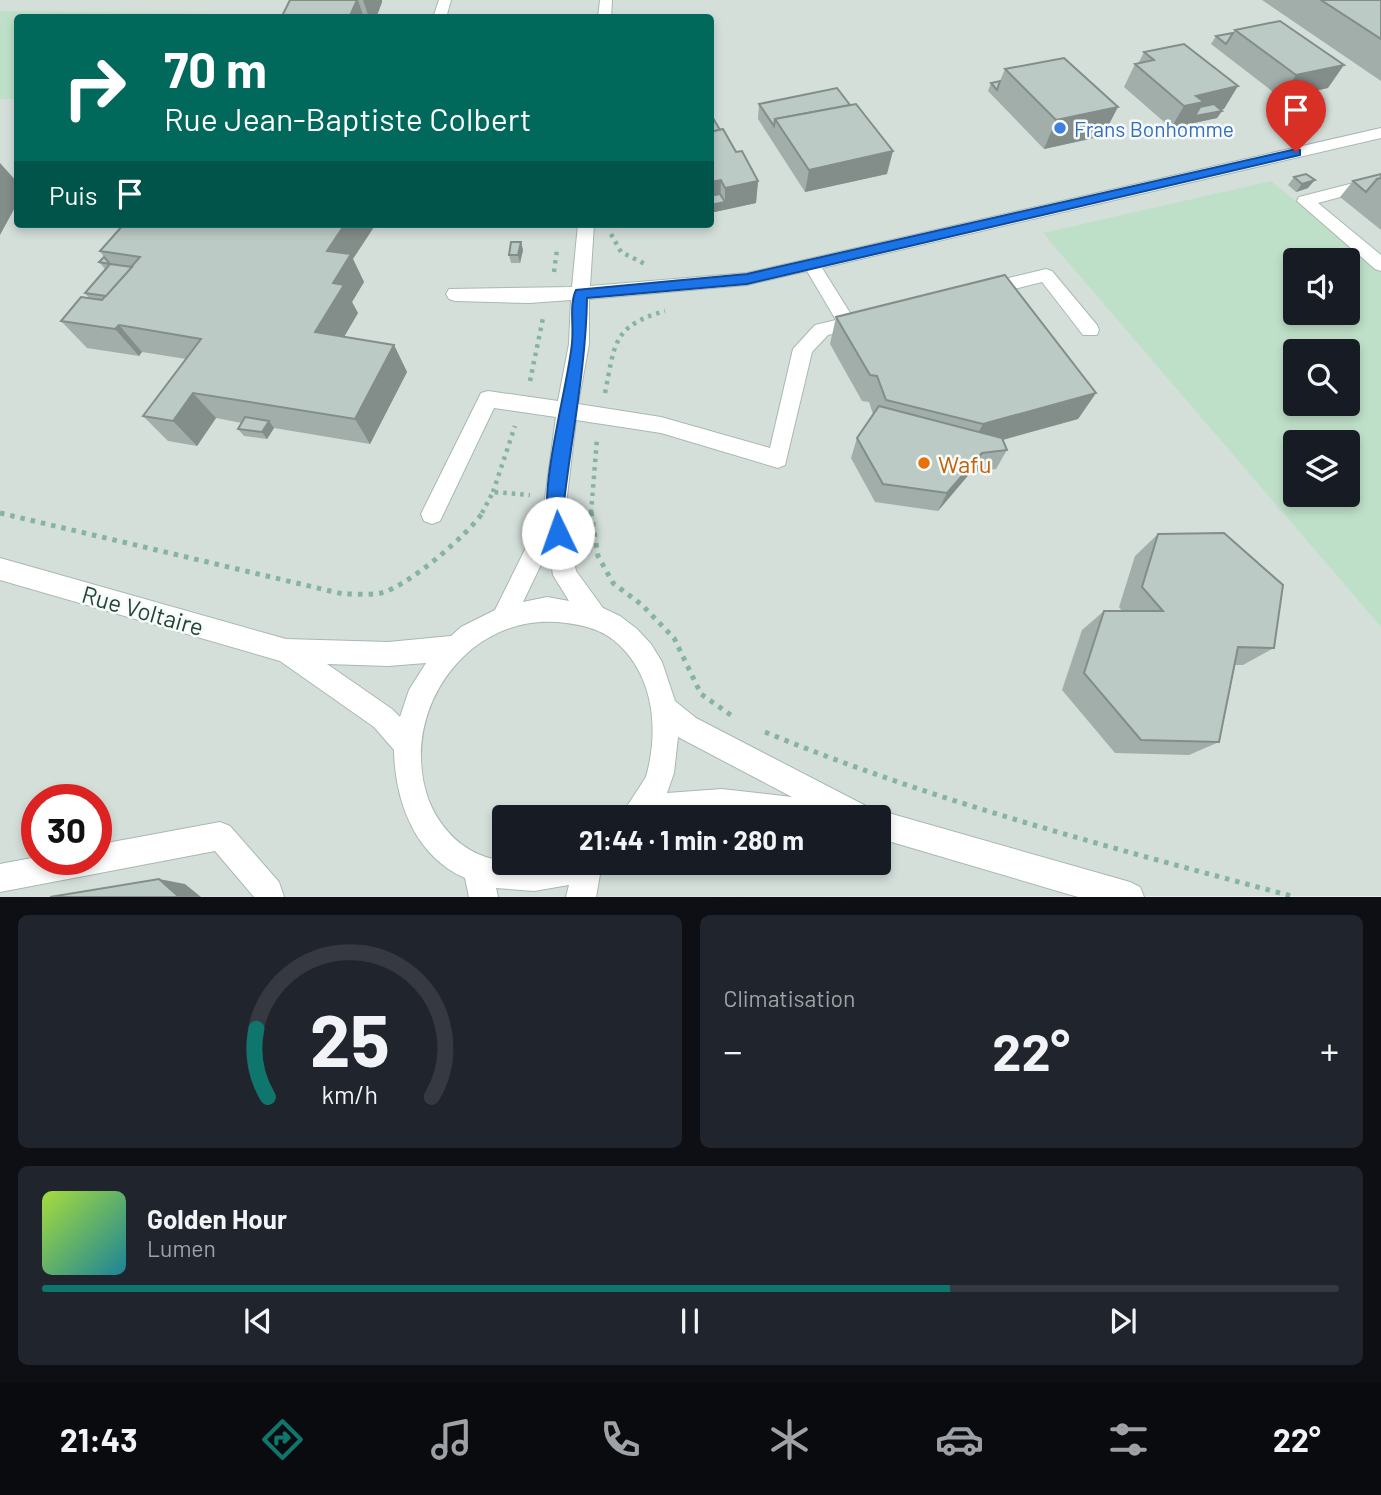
<!DOCTYPE html>
<html lang="fr">
<meta charset="utf-8">
<style>
:root{--surface:#171b24;--page:#20242c;--text:#f1f3f6;--muted:#9ea1a6;--line:#363941;--accent:#0f766e}
body{margin:0;font-family:Barlow,sans-serif;background:var(--page);color:var(--text);height:100vh;display:flex;flex-direction:column;font-size:26px;white-space:nowrap}
*{box-sizing:border-box;margin:0}
p{font-size:23px;color:var(--muted)}
.icon{flex:none;width:38px;height:38px;fill:none;stroke:currentColor;stroke-width:2;stroke-linecap:round;stroke-linejoin:round}
.map{position:relative;height:897px;overflow:hidden}
.side{display:flex;flex-direction:column;gap:18px;padding:18px;background:#0d0f14;flex:1}
.side>*{flex:none}
.top-card{position:absolute;left:14px;top:14px;width:700px;height:214px;border-radius:7px;box-shadow:0 4px 10px #0003;background:#00695c;color:#fff;overflow:hidden}
.fabs{position:absolute;left:1283px;top:248px;display:grid;gap:14px}
.fabs a{display:grid;place-items:center;width:77px;height:77px;border-radius:7px;background:var(--surface);box-shadow:0 4px 10px #0003;font-size:35px}
.speed{position:absolute;left:21px;top:784px;display:flex;gap:14px;font-size:35px;font-weight:700;text-align:center}
.speed>*{display:grid;place-content:center;width:91px;height:91px;border-radius:50%;background:var(--surface);box-shadow:0 4px 10px #0003;line-height:1}
.speed .limit{border:10px solid #d22;background:#fff;color:#111}
.pin{position:absolute;display:grid;place-items:center;width:60px;height:60px;color:#fff;margin:-72px -30px;border-radius:50% 50% 50% 0;rotate:-45deg;box-shadow:0 0 7px #0007}
.pin .icon{rotate:45deg}
.me{position:absolute;width:77px;margin:-38px;rotate:357deg;stroke-linejoin:round;filter:drop-shadow(0 0 5px #0008)}
.turn{display:flex;align-items:center;gap:24px;height:147px;padding:0 35px;font-size:32px}
.turn .icon{width:91px;height:91px;stroke-width:2.5}
.turn b{display:block;font-size:49px;line-height:60px}
.then{display:flex;align-items:center;height:66px;padding:0 35px;background:#0003;gap:14px;font-size:26px}
.big{font-size:52px;font-weight:700;line-height:1.1}
.side .widget{flex:1;display:flex;flex-direction:column;justify-content:center;gap:10px;min-width:0;padding:0 24px;border-radius:10px;background:var(--page)}
.side .dial{align-items:center;gap:0}
.dial svg{height:182px;overflow:visible;fill:none;stroke:var(--line);stroke-width:7;stroke-linecap:round;text-anchor:middle}
.dial text{fill:var(--text);stroke:none}
.song{display:flex;align-items:center;gap:21px}
.cover{width:84px;height:84px;border-radius:10px;background:linear-gradient(135deg,hsl(80 70% 55%),hsl(190 70% 35%))}
.played{height:7px;border-radius:4px;background:linear-gradient(90deg,var(--accent) 70%,var(--line) 70%)}
.keys{display:flex;justify-content:space-around;direction:ltr}
.heat{display:flex;justify-content:space-between;align-items:center;font-size:38px;direction:ltr}
.side .tiles{flex:1;display:grid;gap:18px;grid-template-columns:1fr 1fr}
.widget:last-child{grid-column:span 2}
.trip{position:absolute;left:492px;top:805px;width:399px;height:70px;border-radius:7px;background:var(--surface);box-shadow:0 4px 10px #0003;font-weight:700;line-height:70px;text-align:center}
.menu{display:flex;height:112px;justify-content:space-around;align-items:center;background:#090b0e;color:var(--muted)}
.menu .icon{width:49px;height:49px}
.menu .current{color:var(--accent)}
.menu b{font-size:32px;color:var(--text)}
.map>svg:first-child{display:block}
.built{fill:#d4dfda;fill-rule:evenodd}
.green{fill:#bfe0c8;fill-rule:evenodd}
.lines{fill:none;stroke-linecap:round;stroke-linejoin:round}
.minor-casing{stroke:#a8b8b2;stroke-width:2}
.path-far1{stroke:#86b3a5;stroke-width:4.5;stroke-dasharray:3.5 5;stroke-linecap:butt}
.path{stroke:#86b3a5;stroke-width:5;stroke-dasharray:4.5 6;stroke-linecap:butt}
.minor{fill:#fff;fill-rule:evenodd}
.wall{fill:#a1aea9}
.shaded-wall{fill:#838d89}
.building{fill:#bbcac4;stroke:#838d89;stroke-width:2}
.route{fill:#1a73e8;stroke:#114b97;stroke-width:2}
.shop-dot{fill:#3f7fe0;stroke:#f7fbf9;stroke-width:2.5}
.food-dot{fill:#e8710a;stroke:#f7fbf9;stroke-width:2.5}
.labels{text-anchor:middle;dominant-baseline:central;stroke-width:5;stroke-linejoin:round;paint-order:stroke}
.far-shop-label{font-size:21px;fill:#366cbe;stroke:#f7fbf9;text-anchor:start}
.food-label{font-size:24px;fill:#c56008;stroke:#f7fbf9;text-anchor:start}
.street-label{font-size:24px;fill:#24423a;stroke:#f7fbf9}
</style>
<div class="map">
<svg width="1381" height="897" viewBox="0 0 1381 897">
<rect width="100%" height="100%" fill="#e6efeb"/>
<path class="built" d="M0,0H1381V896L0,897ZM18,18H710V224H18ZM1295,261H1348V313H1295ZM1295,352H1348V404H1295ZM1295,443H1348V495H1295ZM37,800H96V859H37ZM504,817H878V863H504Z"/>
<g class="green">
<polygon points="0,11 296,15 294,18 18,18 17,99 0,99"/>
<path d="M1271,181L1381,271V627L1043,233ZM1295,261H1348V313H1295ZM1295,352H1348V404H1295ZM1295,443H1348V495H1295Z"/>
</g>
<g class="lines">
<defs>
<g id="minor">
<polygon points="439,0 451,0 446,18 433,18"/>
<polygon points="600,0 612,0 611,18 598,18"/>
<path d="M1381,128V138L822,268L852,316L863,313L870,315L872,320L870,325L828,335L812,352L785,465L778,468L661,433L576,420L565,513L576,571L603,608L620,616L637,629L651,644L662,662L675,701L696,718L868,807L870,813L878,810L1130,882L1140,887L1144,897H1078L878,838V817H620L646,777C658,734 655,686 626,652C609,632 590,626 566,623C469,609 396,712 429,801C438,823 455,844 478,854C514,870 562,863 602,863L596,897H566L569,885L534,891L496,888L498,897H469L465,878C415,856 395,802 394,750L374,727L280,661L0,580V558L286,639L388,642L451,636L461,627L495,610L543,513L556,417L494,408L440,521L432,524L424,521L421,514L481,393L488,391L558,401L569,344L571,300L529,303L455,301L449,299L446,294L449,289L572,287L578,224H594L590,286L747,273ZM807,271L836,320L815,325L793,349L770,448L661,417L578,404L589,344V299L747,285ZM549,548L553,575L569,601L547,597L523,602ZM426,663L409,690L400,717L392,709L327,664L388,666ZM678,737L792,797L722,789L667,793L674,773Z"/>
<polygon points="1381,176 1381,186 1318,203 1381,255 1381,271 1375,269 1297,201 1299,197"/>
<polygon points="1046,269 1052,271 1097,325 1099,330 1097,335 1083,335 1042,282 986,296 980,295 977,290 980,285"/>
<polygon points="220,822 230,826 279,882 284,897 254,897 215,851 0,892 0,864 37,857 37,859 96,859 96,845"/>
</g>
</defs>
<use href="#minor" class="minor-casing"/>
<g class="path-far1">
<polyline points="611,234 621,252 645,264"/>
<polyline points="554,272 557,249"/>
<polyline points="530,381 543,318"/>
<path d="M605,393C615,344 612,326 665,311"/>
<polyline points="493,492 515,426"/>
<polyline points="482,513 493,492 530,495"/>
<polyline points="591,513 597,439"/>
</g>
<g class="path">
<polyline points="591,512 598,556 613,583 642,605 674,638 701,694 735,718"/>
<path d="M0,513L343,594C355,594 370,595 381,593C407,587 469,534 483,512"/>
<path d="M765,732C937,803 1116,849 1295,897"/>
</g>
<use href="#minor" class="minor"/>
</g>
<g class="wall">
<polygon points="290,0 382,0 382,2 376,18 281,18"/>
<polygon points="1262,0 1381,0 1381,81"/>
<polygon points="1235,30 1328,88 1281,98 1211,44 1216,36 1233,33"/>
<polygon points="1144,52 1224,109 1221,110 1222,111 1217,118 1171,128 1124,87 1135,64 1138,64"/>
<polygon points="1005,69 1103,136 1044,149 988,91 991,83 1000,81"/>
<polygon points="759,104 887,174 805,192 758,119"/>
<polygon points="720,130 758,181 756,203 710,213"/>
<polygon points="1381,174 1381,230 1340,197 1353,181"/>
<polygon points="1294,177 1308,188 1296,192 1288,185"/>
<polygon points="521,242 523,250 520,263 511,263 509,255"/>
<polygon points="100,251 353,259 364,282 352,302 358,313 344,337 394,345 407,372 370,444 274,428 267,439 244,436 238,429 242,423 216,418 197,446 168,441 143,416 186,359 142,352 139,356 87,348 61,321 90,299 85,293 105,269 99,262 104,257"/>
<polygon points="836,317 1096,393 1078,419 1003,440 1007,450 996,469 971,472 938,511 875,502 851,458 857,438 873,414 869,402 862,401 830,344"/>
<polygon points="1158,534 1274,648 1243,665 1235,665 1219,742 1189,755 1115,753 1062,690 1082,630 1104,611 1122,611 1119,607 1135,556"/>
</g>
<g class="shaded-wall">
<polygon points="357,0 358,0 364,18 349,18"/>
<polygon points="363,0 382,0 382,2 376,18 369,18"/>
<polygon points="1344,65 1328,88 1281,98 1296,75"/>
<polygon points="1238,86 1224,109 1196,115 1222,111 1217,118 1171,128 1184,106 1196,96"/>
<polygon points="1118,107 1103,136 1044,149 1056,120"/>
<polygon points="893,151 887,174 805,192 809,170"/>
<polygon points="0,163 18,183 18,202 0,235"/>
<polygon points="721,180 720,202 710,204 710,182"/>
<polygon points="1315,180 1308,188 1296,192 1302,184"/>
<polygon points="758,181 756,203 710,213 710,205 725,202 725,188"/>
<polygon points="345,224 376,224 353,259 364,282 352,302 358,313 331,359 315,332 333,283 327,251"/>
<polygon points="521,242 523,250 520,263 518,255"/>
<polygon points="119,325 142,352 139,356 115,329"/>
<polygon points="394,345 407,372 370,444 355,419"/>
<polygon points="193,393 216,418 197,446 173,421"/>
<polygon points="1096,393 1078,419 969,449 983,424"/>
<polygon points="269,421 274,428 267,439 262,432"/>
<polygon points="982,453 971,472 938,511 947,493"/>
<polygon points="159,879 185,884 201,897 179,897"/>
</g>
<g class="building">
<polygon points="290,0 357,0 349,18 281,18"/>
<polygon points="1321,0 1381,0 1381,39"/>
<polygon points="1280,21 1344,65 1296,75 1235,30"/>
<polygon points="1233,33 1226,44 1216,36"/>
<polygon points="1184,44 1238,86 1196,96 1204,102 1184,106 1135,64 1154,60 1144,52"/>
<polygon points="1064,58 1118,107 1056,120 1005,69"/>
<polygon points="1000,81 997,90 991,83"/>
<polygon points="837,88 850,105 775,119 774,126 759,104"/>
<polygon points="856,104 893,151 809,170 775,119"/>
<polygon points="1214,104 1222,111 1195,116 1200,107"/>
<polygon points="710,113 720,130 710,132"/>
<polygon points="723,129 736,152 742,151 758,181 725,188 721,180 710,182 710,132"/>
<polygon points="1306,174 1315,180 1302,184 1294,177"/>
<polygon points="1381,174 1381,178 1377,179 1366,192 1353,181"/>
<polygon points="720,194 725,202 710,205 710,196"/>
<polygon points="124,224 345,224 327,251 351,254 333,283 344,285 315,332 394,345 355,419 193,393 173,421 143,416 201,339 119,325 115,329 61,321 81,297 102,300 140,257 100,251"/>
<polygon points="511,242 521,242 518,255 509,255"/>
<polygon points="104,257 110,264 99,262"/>
<polygon points="110,264 132,267 106,296 85,293"/>
<polygon points="1005,275 1096,393 983,424 886,400 877,376 870,375 836,317"/>
<polygon points="879,406 1002,438 1007,450 982,453 947,493 883,484 857,438"/>
<polygon points="245,417 269,421 262,432 238,429"/>
<polygon points="1224,533 1283,585 1274,648 1238,647 1219,742 1141,740 1084,673 1104,611 1163,611 1142,587 1158,534"/>
<polygon points="159,879 179,897 50,897"/>
</g>
<path class="route" d="M1296,149L1300,150V155L747,284L587,298C586,365 572,434 564,502C563,514 569,528 564,539L558,541L552,539C534,501 568,388 572,343C574,326 569,305 576,290L747,274Z"/>
<circle class="shop-dot" cx="1060" cy="128" r="7"/>
<circle class="food-dot" cx="924" cy="463" r="7"/>
<g class="labels">
<g class="far-shop-label">
<text x="1074" y="128">Frans Bonhomme</text>
</g>
<g class="food-label">
<text x="938" y="463">Wafu</text>
</g>
<g class="street-label">
<text transform="translate(143 610) rotate(16)">Rue Voltaire</text>
</g>
</g>
</svg>
<div class="fabs">
<a><svg class="icon" aria-label="sound" viewBox="0 0 24 24"><path d="M4 9h4l5-4v14l-5-4H4zM17 9q2 3 0 6"/></svg></a>
<a><svg class="icon" aria-label="search" viewBox="0 0 24 24"><circle cx="10" cy="10" r="6"/><path d="M15 15l6 6"/></svg></a>
<a><svg class="icon" aria-label="layers" viewBox="0 0 24 24"><path d="M12 4l9 5-9 5-9-5zM3 14l9 5 9-5"/></svg></a>
</div>
<div class="speed"><div class="limit">30</div></div>
<div class="pin" style="left:1296px;top:152px;background:#d93025"><svg class="icon" aria-label="arrive" viewBox="0 0 24 24"><path d="M6 21V4h12l-3 4 3 4H6"/></svg></div>
<svg class="me" style="left:558px;top:533px" viewBox="-20 -20 40 40"><circle r="19" fill="#fff"/><path d="M0-13L10 11 0 6-10 11z" fill="#1a73e8"/></svg>
<div class="trip">21:44 · 1 min · 280 m</div>
<div class="top-card">
<div class="turn"><svg class="icon" aria-label="right" viewBox="0 0 24 24"><path d="M7 20v-9h11M14 6l5 5-5 5"/></svg><div><b>70 m</b>Rue Jean-Baptiste Colbert</div></div>
<div class="then">Puis<svg class="icon" aria-label="arrive" viewBox="0 0 24 24"><path d="M6 21V4h12l-3 4 3 4H6"/></svg></div>
</div>
</div>
<section class="side">
<div class="tiles">
<div class="widget dial"><svg viewBox="0 0 100 80">
<path d="M14 69A42 42 0 1 1 86 69"/>
<path d="M14 69A42 42 0 0 1 9 39" stroke="#0f766e"/>
<text x="50" y="56" font-size="32" font-weight="700">25</text>
<text x="50" y="72" font-size="11">km/h</text>
</svg></div>
<div class="widget"><p>Climatisation</p>
<div class="heat"><a>−</a><b class="big">22°</b><a>+</a></div>
</div>
<div class="widget">
<div class="song"><i class="cover"></i><div><b>Golden Hour</b><p>Lumen</p></div></div>
<div class="played"></div>
<div class="keys"><svg class="icon" aria-label="previous" viewBox="0 0 24 24"><path d="M18 5L8 12l10 7zM5 5v14"/></svg><svg class="icon" aria-label="pause" viewBox="0 0 24 24"><path d="M8 5v14M16 5v14"/></svg><svg class="icon" aria-label="next" viewBox="0 0 24 24"><path d="M6 5l10 7-10 7zM19 5v14"/></svg></div>
</div>
</div>
</section>
<nav class="menu">
<b>21:43</b>
<svg class="icon current" aria-label="directions" viewBox="0 0 24 24"><path d="M12 3l9 9-9 9-9-9zM9 14v-3h6M13 9l2 2-2 2"/></svg>
<svg class="icon" aria-label="music" viewBox="0 0 24 24"><path d="M9 18V5l10-2v13"/><circle cx="6" cy="18" r="3"/><circle cx="16" cy="16" r="3"/></svg>
<svg class="icon" aria-label="phone" viewBox="0 0 24 24"><path d="M5 4h4l2 5-3 2q2 4 5 5l2-3 5 2v4C11 20 4 13 5 4z"/></svg>
<svg class="icon" aria-label="climate" viewBox="0 0 24 24"><path d="M12 3v18M4 7l16 10M4 17L20 7"/></svg>
<svg class="icon" aria-label="car" viewBox="0 0 24 24"><path d="M5 17H2v-5l4-1 3-4h7l3 4 3 1v5h-3M9 17h6M6 11h13"/><circle cx="7" cy="17" r="2"/><circle cx="17" cy="17" r="2"/></svg>
<svg class="icon" aria-label="filters" viewBox="0 0 24 24"><path d="M4 7h16M4 17h16"/><circle cx="9" cy="7" r="2"/><circle cx="15" cy="17" r="2"/></svg>
<b>22°</b>
</nav>
